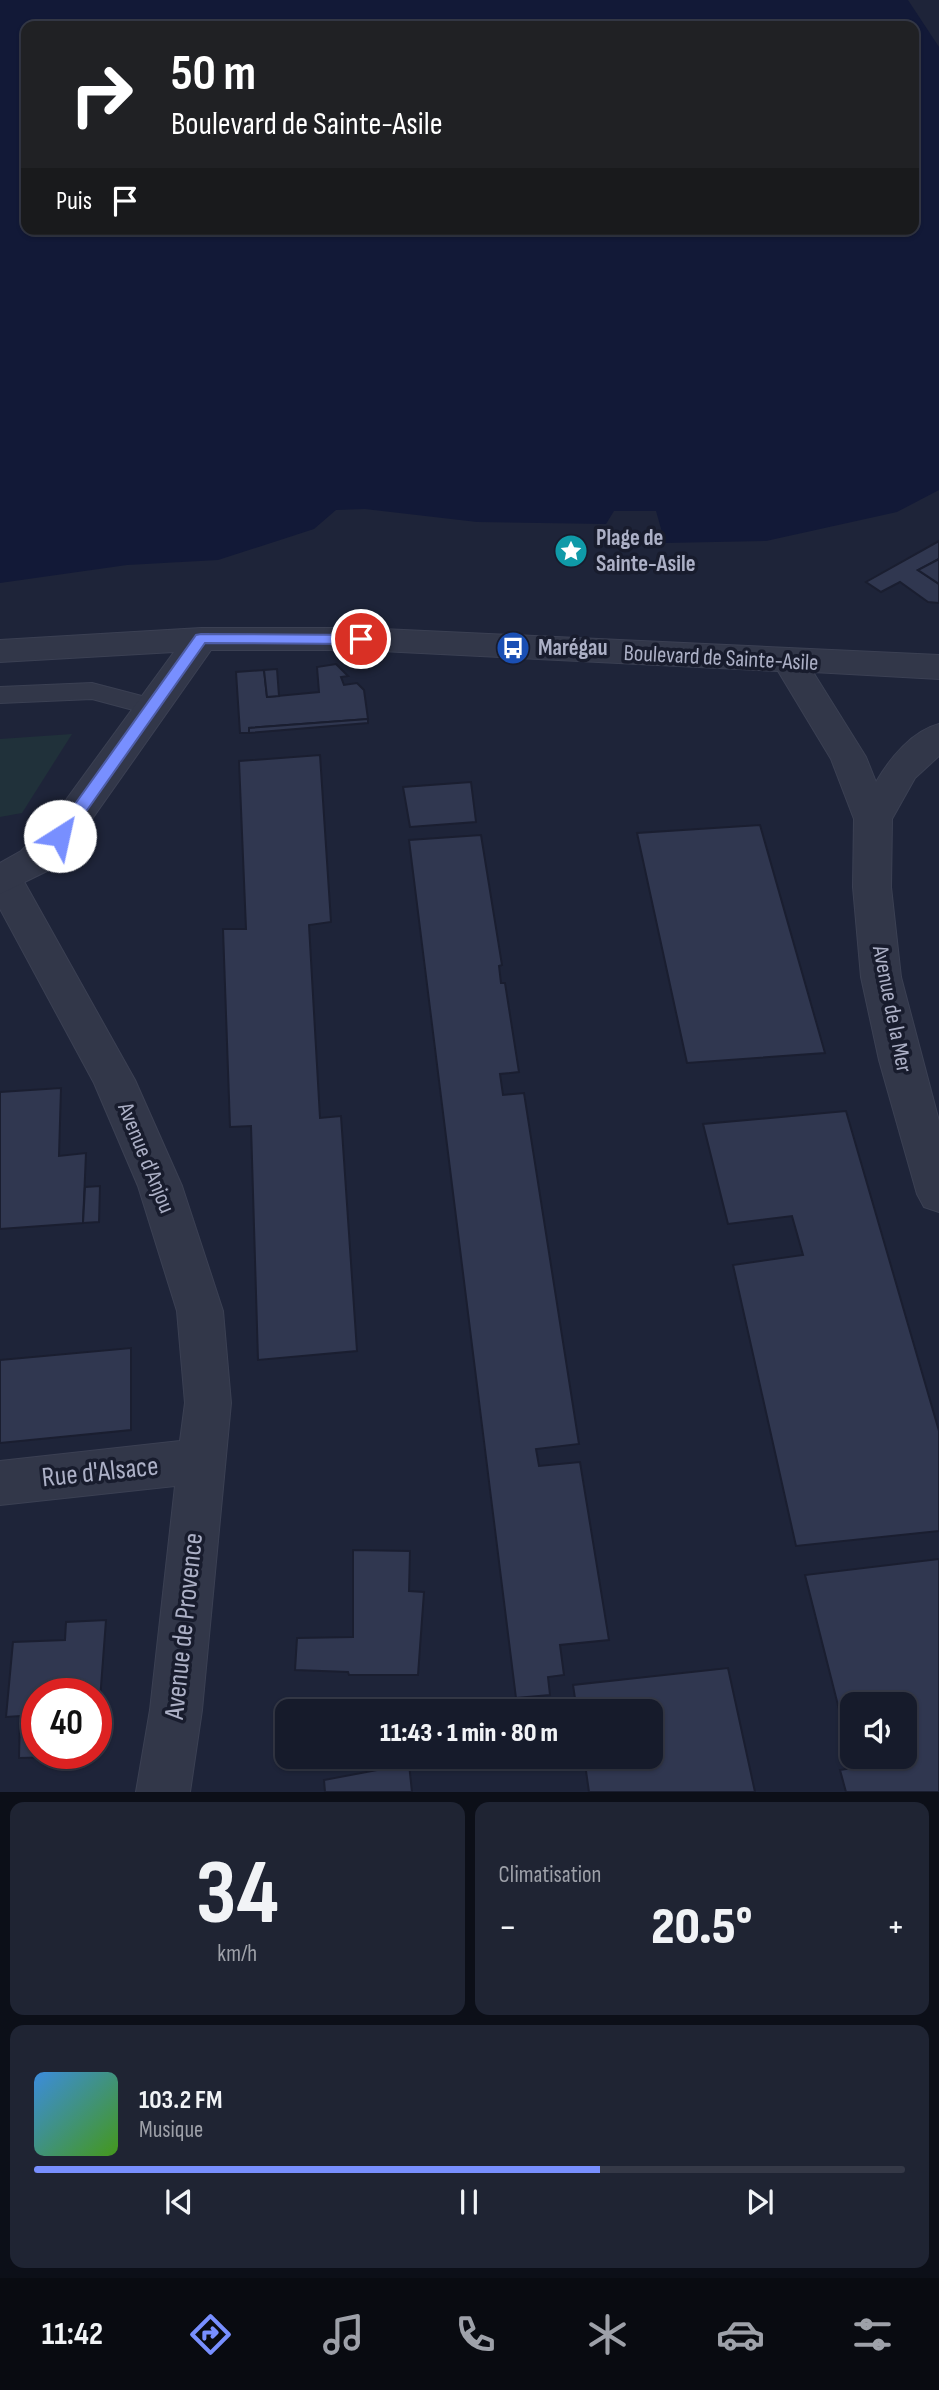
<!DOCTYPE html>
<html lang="fr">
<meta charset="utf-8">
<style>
:root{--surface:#161b2b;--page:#1f2433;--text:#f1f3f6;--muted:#9ea1a9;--line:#353947;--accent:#788fff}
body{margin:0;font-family:"Sofia Sans Condensed",sans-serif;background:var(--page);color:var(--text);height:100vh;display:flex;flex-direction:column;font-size:26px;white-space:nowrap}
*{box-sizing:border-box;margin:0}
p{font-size:23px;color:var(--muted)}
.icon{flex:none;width:38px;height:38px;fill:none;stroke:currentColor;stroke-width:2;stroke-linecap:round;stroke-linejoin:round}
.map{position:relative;height:1792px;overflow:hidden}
.side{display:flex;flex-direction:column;gap:10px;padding:10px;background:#0c0f18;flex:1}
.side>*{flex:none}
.top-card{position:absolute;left:21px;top:21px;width:898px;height:214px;border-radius:14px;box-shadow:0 2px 5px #0004,0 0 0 2px var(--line);background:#202124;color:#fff;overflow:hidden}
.controls{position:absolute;left:840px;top:1692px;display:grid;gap:14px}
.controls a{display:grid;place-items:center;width:77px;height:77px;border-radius:14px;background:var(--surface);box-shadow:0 2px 5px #0004,0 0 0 2px var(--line);font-size:35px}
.speed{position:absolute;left:21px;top:1678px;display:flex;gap:14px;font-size:35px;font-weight:700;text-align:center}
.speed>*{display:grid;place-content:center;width:91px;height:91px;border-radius:50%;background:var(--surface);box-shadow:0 2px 5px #0004,0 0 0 2px var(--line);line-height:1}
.speed .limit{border:10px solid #d22;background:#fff;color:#111}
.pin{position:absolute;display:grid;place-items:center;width:60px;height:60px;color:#fff;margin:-30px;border:4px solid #fff;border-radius:50%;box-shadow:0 2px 7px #0007}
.me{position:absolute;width:77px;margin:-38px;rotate:35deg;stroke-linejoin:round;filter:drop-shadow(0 0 5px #0008)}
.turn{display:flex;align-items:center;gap:24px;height:147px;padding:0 35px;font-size:32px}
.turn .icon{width:91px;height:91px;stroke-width:2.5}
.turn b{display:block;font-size:49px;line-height:60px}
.then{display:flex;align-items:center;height:66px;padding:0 35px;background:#0003;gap:14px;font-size:26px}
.big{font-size:52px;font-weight:800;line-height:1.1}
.side .widget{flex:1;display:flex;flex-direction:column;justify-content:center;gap:10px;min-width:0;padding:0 24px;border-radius:14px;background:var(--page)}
.side .dial{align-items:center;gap:0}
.dial b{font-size:91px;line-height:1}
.song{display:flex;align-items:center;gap:21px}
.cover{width:84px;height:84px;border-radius:10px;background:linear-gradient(135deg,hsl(210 70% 55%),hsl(100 70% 35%))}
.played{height:7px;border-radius:4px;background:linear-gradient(90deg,var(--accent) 65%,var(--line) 65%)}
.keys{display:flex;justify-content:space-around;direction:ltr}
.heat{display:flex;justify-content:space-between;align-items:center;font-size:38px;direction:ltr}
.side .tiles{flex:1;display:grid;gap:10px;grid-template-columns:1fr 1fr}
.widget:last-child{grid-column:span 2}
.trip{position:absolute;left:275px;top:1699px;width:388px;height:70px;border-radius:14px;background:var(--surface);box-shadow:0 2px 5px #0004,0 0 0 2px var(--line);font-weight:800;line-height:70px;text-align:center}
.tabs{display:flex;height:112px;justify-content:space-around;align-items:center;background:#090b11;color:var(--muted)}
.tabs .icon{width:49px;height:49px}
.tabs .on{color:var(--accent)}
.tabs b{font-size:32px;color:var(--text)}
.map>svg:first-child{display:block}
.green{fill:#20313a}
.water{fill:#121937;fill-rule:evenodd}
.building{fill:#303750;stroke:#1a1e30;stroke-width:2}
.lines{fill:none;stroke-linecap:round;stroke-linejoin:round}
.service-casing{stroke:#3b4053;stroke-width:2}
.minor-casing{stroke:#3b4053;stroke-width:2}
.tertiary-casing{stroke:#3b4053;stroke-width:2}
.service{fill:#323749;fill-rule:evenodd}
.minor{fill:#323749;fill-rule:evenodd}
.tertiary{fill:#323749;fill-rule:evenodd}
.route{fill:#788fff;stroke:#4e5da6;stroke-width:2}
.labels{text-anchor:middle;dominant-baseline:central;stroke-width:7;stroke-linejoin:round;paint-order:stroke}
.poi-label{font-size:23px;font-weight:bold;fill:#acb0c6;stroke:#181c2d;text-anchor:start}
.street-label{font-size:23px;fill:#acb0c6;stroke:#181c2d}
.near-street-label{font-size:28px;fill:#acb0c6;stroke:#181c2d}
</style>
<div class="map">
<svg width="939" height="1792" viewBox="0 0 939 1792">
<rect width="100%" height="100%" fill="#1e2439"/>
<polygon class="green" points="72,734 22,813 0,817 0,739"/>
<path class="water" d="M0,0H908L939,47V490L897,512L766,541L665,543L656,511H614L606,524L477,522L365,509L336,510L314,529L218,560L127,565L0,583ZM26,26H914V229H26Z"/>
<g class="building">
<polygon points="939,541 939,559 918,570 939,584 939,603 928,602 900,582 881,592 866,582"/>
<polygon points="939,559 939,584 918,570"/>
<polygon points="336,664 348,676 341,677 344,685 357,683 364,690 368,719 249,728 249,733 240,733 236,672 264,670 267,697 319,692 317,667"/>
<polygon points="277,669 279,696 267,697 264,670"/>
<polygon points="368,719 368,723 249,733 249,728"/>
<polygon points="320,755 331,922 309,925 320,1118 341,1116 357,1351 258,1360 251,1126 230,1127 223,929 246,929 239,761"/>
<polygon points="471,782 476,822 410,827 403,787"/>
<polygon points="760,825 825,1053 687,1063 637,833"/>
<polygon points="481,835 502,965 499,966 501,983 505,983 519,1072 500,1074 503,1095 524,1093 579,1444 536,1449 539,1466 580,1462 609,1640 560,1645 564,1675 548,1677 550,1695 516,1698 409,840"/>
<polygon points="61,1088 59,1156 86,1153 83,1223 0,1229 0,1092"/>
<polygon points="846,1111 939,1431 939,1531 796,1546 733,1265 803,1255 792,1216 728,1224 703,1124"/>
<polygon points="100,1186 99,1222 83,1223 85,1187"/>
<polygon points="131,1348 131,1430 0,1443 0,1360"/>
<polygon points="353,1550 410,1551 409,1591 424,1592 418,1675 349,1675 348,1672 295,1670 297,1638 353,1637"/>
<polygon points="939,1559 939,1792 846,1792 840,1770 870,1765 867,1757 905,1757 905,1704 852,1704 852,1729 844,1729 805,1575"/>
<polygon points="106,1620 96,1753 96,1694 37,1694 37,1754 96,1754 96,1756 19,1758 20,1716 6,1717 13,1642 65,1640 66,1622"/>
<polygon points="728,1668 755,1792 589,1792 584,1757 651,1757 651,1712 577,1712 573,1685"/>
<polygon points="409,1764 412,1792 325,1792 324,1780"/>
</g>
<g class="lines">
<defs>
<polygon id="service" points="92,683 161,701 164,707 161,713 152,715 92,699 0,703 0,687"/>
<polygon id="minor" points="3,865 17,869 135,1080 182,1186 223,1311 231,1403 202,1710 190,1792 136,1792 150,1710 175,1486 0,1505 0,1461 180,1441 185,1403 177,1311 138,1186 94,1083 0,909 0,866"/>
<path id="tertiary" d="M201,628H361L939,655V679L813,672L866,757L876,782C890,758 912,731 939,724V756L915,778L892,819L891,887L901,977L939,1121V1212L924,1207L917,1194L879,1060L861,977L853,887L854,819L831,759L778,671L361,650H211L73,846L47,871L0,894V863L21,851L47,826L174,652L0,662V640Z"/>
</defs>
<use href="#service" class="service-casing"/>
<use href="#minor" class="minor-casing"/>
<use href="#tertiary" class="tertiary-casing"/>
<use href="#service" class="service"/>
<use href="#minor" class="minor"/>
<use href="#tertiary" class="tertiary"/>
</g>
<polygon class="route" points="201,634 361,635 368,639 361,644 205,643 66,840 55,840 55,832 196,635"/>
<defs>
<symbol id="sight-disc" viewBox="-11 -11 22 22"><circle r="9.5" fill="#0f9aa8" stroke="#181c2d"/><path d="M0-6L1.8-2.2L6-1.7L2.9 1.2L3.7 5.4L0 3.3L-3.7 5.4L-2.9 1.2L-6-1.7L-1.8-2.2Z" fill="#fff"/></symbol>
<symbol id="bus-disc" viewBox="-11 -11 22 22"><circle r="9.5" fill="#1a4fb4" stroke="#181c2d"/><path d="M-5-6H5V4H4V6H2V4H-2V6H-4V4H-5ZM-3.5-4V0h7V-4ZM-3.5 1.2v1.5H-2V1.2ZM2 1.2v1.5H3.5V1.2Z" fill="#fff"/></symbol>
</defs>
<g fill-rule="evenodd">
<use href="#sight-disc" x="552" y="532" width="38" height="38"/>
<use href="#bus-disc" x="494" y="629" width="38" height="38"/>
</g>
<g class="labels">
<g class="poi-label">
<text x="596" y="538">Plage de<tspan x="596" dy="26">Sainte-Asile</tspan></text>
<text x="538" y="648">Marégau</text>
</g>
<g class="street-label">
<text transform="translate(721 658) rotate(3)">Boulevard de Sainte-Asile</text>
<text transform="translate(892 1009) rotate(79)">Avenue de la Mer</text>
<text transform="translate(146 1158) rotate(68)">Avenue d'Anjou</text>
</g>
<g class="near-street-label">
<text transform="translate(100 1472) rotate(-6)">Rue d'Alsace</text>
<text transform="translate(184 1626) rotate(-84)">Avenue de Provence</text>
</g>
</g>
</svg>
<div class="controls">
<a><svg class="icon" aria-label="sound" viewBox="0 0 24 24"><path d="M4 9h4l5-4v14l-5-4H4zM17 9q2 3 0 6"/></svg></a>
</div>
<div class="speed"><div class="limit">40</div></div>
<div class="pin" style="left:361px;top:639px;background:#d93025"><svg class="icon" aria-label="arrive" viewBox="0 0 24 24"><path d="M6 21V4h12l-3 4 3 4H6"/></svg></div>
<svg class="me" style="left:60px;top:836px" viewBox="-20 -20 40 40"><circle r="19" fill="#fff"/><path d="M0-13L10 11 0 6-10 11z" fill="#788fff"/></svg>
<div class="trip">11:43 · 1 min · 80 m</div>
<div class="top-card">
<div class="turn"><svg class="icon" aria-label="right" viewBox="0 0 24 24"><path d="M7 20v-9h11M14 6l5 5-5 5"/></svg><div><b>50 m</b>Boulevard de Sainte-Asile</div></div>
<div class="then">Puis<svg class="icon" aria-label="arrive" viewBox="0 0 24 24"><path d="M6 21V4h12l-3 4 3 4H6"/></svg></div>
</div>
</div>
<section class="side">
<div class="tiles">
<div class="widget dial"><b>34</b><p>km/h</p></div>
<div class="widget"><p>Climatisation</p>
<div class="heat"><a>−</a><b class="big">20.5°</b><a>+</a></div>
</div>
<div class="widget">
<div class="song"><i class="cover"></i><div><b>103.2 FM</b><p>Musique</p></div></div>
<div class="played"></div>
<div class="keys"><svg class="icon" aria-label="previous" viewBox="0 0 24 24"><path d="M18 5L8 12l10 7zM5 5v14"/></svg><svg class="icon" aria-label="pause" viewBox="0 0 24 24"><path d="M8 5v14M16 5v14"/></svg><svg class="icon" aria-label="next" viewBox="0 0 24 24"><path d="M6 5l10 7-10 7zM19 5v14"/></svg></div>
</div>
</div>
</section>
<nav class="tabs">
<b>11:42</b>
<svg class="icon on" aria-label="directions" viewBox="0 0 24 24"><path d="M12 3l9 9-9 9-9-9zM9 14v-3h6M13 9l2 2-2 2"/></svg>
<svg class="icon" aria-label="music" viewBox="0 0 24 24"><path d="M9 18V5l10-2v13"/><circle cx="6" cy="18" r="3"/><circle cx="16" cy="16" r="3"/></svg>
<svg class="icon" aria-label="phone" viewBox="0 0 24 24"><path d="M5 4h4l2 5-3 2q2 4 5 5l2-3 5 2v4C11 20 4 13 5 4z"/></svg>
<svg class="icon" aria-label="climate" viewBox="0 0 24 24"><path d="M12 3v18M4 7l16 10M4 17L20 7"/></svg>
<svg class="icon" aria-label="car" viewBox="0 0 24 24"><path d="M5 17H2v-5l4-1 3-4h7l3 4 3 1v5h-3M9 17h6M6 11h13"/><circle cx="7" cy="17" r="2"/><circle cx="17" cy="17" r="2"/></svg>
<svg class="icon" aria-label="filters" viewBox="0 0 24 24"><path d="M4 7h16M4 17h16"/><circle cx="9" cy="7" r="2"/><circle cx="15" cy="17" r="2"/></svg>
</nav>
